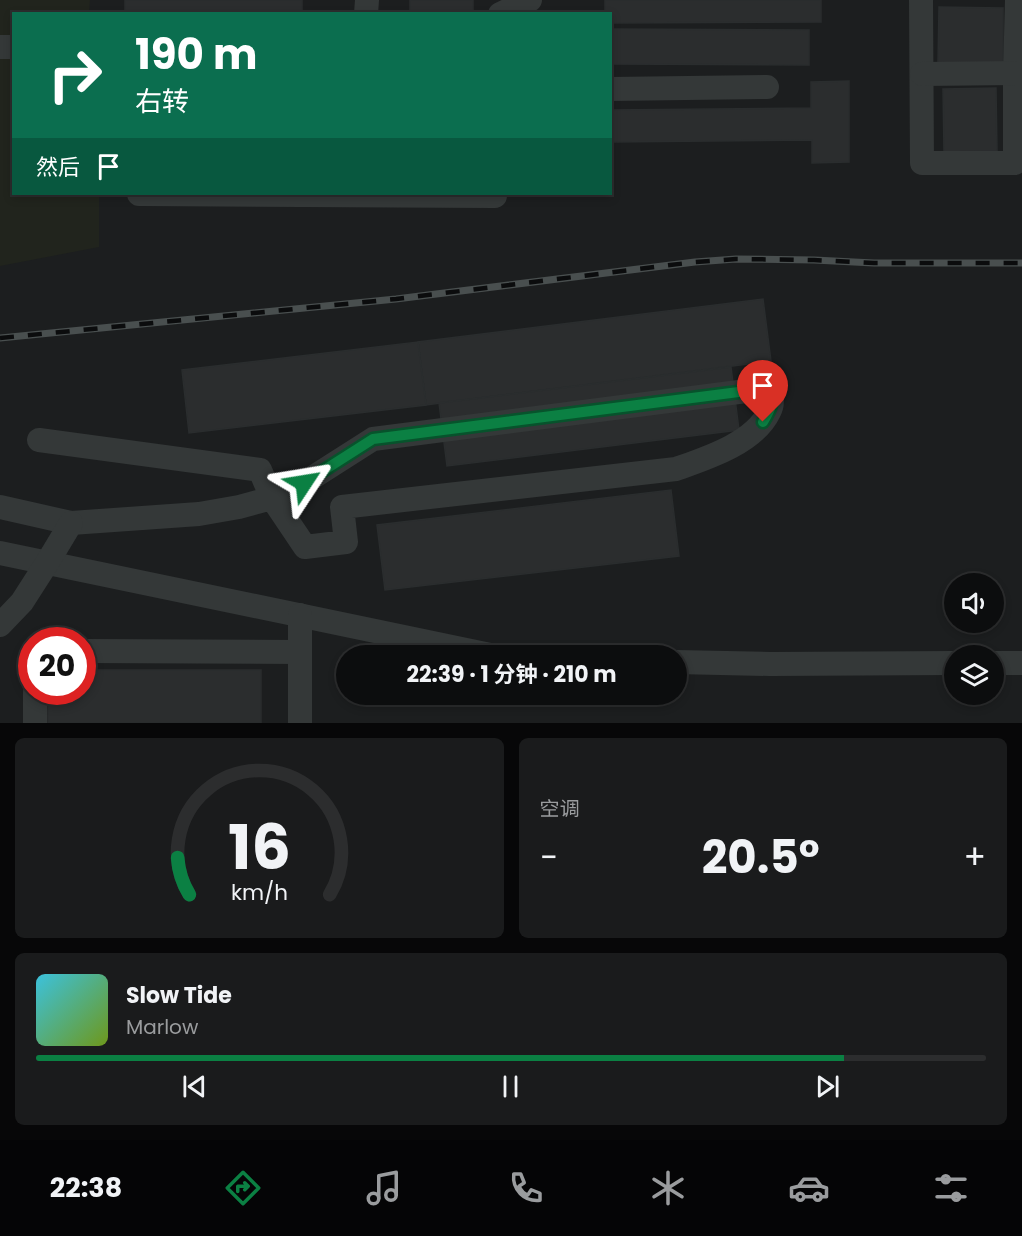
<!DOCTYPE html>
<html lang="zh">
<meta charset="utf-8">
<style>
:root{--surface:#0c0d0e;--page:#1a1b1c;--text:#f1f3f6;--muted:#9a9c9e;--line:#2c2d2e;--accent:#0b8043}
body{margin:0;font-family:Poppins,"Noto Sans SC",sans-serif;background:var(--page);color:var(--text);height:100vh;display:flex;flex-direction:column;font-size:22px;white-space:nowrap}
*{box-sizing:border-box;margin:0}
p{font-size:20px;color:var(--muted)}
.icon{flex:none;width:33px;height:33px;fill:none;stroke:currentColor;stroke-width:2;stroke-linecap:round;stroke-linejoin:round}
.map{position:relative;height:723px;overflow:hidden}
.details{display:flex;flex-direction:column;gap:15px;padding:15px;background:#070708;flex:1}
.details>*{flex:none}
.top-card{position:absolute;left:12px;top:12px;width:600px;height:183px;border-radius:0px;box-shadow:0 3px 9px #0003,0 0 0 2px var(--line);background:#0b6e4f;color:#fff;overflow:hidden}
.fabs{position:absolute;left:944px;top:573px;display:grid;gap:12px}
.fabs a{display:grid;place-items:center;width:60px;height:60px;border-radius:50%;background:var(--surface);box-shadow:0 3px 9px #0003,0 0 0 2px var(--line);font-size:30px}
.speed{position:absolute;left:18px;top:627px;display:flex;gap:12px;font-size:30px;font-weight:700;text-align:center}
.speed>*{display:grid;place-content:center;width:78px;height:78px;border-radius:50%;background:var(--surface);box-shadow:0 3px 9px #0003,0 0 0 2px var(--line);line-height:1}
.speed .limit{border:9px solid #d22;background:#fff;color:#111}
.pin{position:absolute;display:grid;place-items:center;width:51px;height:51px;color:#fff;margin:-62px -26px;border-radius:50% 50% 50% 0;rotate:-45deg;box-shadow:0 0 6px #0007}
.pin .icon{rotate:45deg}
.me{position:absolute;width:66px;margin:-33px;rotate:57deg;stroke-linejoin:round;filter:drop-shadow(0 0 4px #0008)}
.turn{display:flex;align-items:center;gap:21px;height:126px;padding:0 24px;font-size:27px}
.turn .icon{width:78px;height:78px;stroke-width:2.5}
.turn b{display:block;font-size:42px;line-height:51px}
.then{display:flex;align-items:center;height:57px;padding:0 24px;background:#0003;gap:12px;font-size:22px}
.big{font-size:45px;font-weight:700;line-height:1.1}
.details .widget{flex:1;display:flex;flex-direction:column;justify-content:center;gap:9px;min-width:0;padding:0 21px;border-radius:9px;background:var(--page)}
.details .dial{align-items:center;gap:0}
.dial svg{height:156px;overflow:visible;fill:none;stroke:var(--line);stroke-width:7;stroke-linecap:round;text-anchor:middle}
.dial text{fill:var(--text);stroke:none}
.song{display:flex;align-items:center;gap:18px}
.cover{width:72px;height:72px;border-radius:9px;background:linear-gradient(135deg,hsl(190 70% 55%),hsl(80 70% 35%))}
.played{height:6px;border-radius:3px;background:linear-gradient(90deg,var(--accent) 85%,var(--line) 85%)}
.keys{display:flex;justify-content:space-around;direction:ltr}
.heat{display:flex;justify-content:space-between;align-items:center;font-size:33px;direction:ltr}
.details .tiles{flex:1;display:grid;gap:15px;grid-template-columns:1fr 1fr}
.widget:last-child{grid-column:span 2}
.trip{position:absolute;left:336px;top:645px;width:351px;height:60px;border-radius:30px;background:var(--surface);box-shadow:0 3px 9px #0003,0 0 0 2px var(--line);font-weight:700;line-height:60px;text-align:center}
.menu{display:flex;height:96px;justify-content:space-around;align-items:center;background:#050506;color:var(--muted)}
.menu .icon{width:42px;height:42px}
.menu .current{color:var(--accent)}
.menu b{font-size:27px;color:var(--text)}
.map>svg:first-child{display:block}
.built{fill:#1c1e1f;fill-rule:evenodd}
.green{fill:#21241d}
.building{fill:#2b2d2e;stroke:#2a2d2e;stroke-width:1.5}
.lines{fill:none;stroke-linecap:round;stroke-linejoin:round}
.minor{stroke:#343838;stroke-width:24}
.rail-casing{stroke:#494f4f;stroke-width:7}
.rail{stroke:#0b0c0d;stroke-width:4.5;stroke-dasharray:14;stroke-linecap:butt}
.route-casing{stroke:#07532c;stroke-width:15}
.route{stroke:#0b8043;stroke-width:10}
</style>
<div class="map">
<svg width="1022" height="723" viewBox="0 0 1022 723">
<rect width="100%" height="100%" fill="#101112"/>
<path class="built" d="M0,0H1022V723H0ZM14,14H610V194H14ZM954,584H993V622H954ZM32,640H82V692H32ZM346,656H676V694H346ZM954,656H993V694H954Z"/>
<g class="green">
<polygon points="0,0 90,0 89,13 14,14 13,36 0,36"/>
<polygon points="0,59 13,59 14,194 99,194 99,247 0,266"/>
</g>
<g class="building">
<polygon points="125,0 302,0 302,14 125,13"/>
<rect x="410" y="0" width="63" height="14"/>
<polygon points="605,0 821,0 821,22 610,23 610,14 605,14"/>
<polygon points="939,7 1003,8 1003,63 938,63"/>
<polygon points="610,29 809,30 809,65 610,64"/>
<polygon points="849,81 849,162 812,163 812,140 610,142 610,110 811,108 811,82"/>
<polygon points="996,88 997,151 944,152 943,89"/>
<polygon points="763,299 771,361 426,405 418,342"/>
<polygon points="418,342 426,405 189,433 182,370"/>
<polygon points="731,367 739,430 447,466 439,403"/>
<polygon points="671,490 679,556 385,590 377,525"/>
<polygon points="82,670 261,670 261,723 48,723 48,692 82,692"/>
<polygon points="439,694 521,694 521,705 439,704"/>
</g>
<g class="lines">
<g class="minor">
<polyline points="921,0 922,163 1015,163 1015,74 1017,0"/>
<polyline points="366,14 367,0"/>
<polyline points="500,14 530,0"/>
<polyline points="0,47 14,47"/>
<polyline points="922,74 1022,73"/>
<polyline points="610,89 767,87"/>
<polyline points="139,194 495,196 495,194"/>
<path d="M0,507L71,523L199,514L239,507L272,498L304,483L373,439L762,389L768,390C773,396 773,405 769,412C754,443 707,458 676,469L342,507L346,542L305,547L272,498L260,470L39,440"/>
<polyline points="0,553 495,656"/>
<polyline points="0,625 22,602 47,563 71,523"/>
<polyline points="82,651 300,652"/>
<polyline points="676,662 770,664 954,663"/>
<polyline points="993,663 1022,663"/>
<polyline points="35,692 35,723"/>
<polyline points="300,723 300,615"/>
</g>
<defs>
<polyline id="rail" points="0,338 396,299 695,262 736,259 814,260 874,263 1022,263"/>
</defs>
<use href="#rail" class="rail-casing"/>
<use href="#rail" class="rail"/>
</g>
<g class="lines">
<defs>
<path id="route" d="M304,483L373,439L762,389L768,390C776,401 769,412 763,422"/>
</defs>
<use href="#route" class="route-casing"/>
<use href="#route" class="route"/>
</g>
</svg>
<div class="fabs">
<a><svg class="icon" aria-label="sound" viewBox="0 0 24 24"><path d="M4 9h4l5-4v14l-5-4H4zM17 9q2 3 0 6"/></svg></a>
<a><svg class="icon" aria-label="layers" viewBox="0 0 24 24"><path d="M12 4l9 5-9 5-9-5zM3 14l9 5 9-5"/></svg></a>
</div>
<div class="speed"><div class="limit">20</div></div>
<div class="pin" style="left:763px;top:422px;background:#d93025"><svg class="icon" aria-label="arrive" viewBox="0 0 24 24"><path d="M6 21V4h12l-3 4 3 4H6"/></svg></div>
<svg class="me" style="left:304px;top:483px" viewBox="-20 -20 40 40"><path d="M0-17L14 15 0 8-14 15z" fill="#0b8043" stroke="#fff" stroke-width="4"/></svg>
<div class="trip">22:39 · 1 分钟 · 210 m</div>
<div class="top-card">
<div class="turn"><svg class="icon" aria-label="right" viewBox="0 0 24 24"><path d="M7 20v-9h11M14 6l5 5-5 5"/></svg><div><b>190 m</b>右转</div></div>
<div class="then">然后<svg class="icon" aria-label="arrive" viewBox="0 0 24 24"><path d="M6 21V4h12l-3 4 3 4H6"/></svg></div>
</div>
</div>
<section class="details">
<div class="tiles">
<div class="widget dial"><svg viewBox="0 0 100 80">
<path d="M14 69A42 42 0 1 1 86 69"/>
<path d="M14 69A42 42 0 0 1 8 50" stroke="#0b8043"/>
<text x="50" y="56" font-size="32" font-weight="700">16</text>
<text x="50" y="72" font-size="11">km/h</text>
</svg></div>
<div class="widget"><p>空调</p>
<div class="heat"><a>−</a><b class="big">20.5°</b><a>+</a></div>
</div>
<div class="widget">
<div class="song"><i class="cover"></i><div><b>Slow Tide</b><p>Marlow</p></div></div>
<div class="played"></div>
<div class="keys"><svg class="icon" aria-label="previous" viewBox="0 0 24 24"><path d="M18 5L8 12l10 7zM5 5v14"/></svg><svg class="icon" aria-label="pause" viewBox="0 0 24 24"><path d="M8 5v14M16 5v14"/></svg><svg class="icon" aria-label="next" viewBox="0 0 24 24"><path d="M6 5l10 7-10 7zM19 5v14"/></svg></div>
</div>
</div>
</section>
<nav class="menu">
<b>22:38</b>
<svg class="icon current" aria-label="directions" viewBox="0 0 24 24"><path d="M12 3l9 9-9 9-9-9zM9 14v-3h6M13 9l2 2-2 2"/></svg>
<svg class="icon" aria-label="music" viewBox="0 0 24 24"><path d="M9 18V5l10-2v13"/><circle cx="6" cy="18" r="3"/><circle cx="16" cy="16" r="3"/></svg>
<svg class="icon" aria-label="phone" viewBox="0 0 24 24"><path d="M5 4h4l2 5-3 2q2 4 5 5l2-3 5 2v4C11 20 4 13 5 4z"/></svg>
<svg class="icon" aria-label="climate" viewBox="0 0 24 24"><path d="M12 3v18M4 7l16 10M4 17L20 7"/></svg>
<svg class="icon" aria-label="car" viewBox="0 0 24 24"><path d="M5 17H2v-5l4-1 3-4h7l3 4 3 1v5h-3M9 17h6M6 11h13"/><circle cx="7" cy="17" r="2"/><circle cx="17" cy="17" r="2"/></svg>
<svg class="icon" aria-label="filters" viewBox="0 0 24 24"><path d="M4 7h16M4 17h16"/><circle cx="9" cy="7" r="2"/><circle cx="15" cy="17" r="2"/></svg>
</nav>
